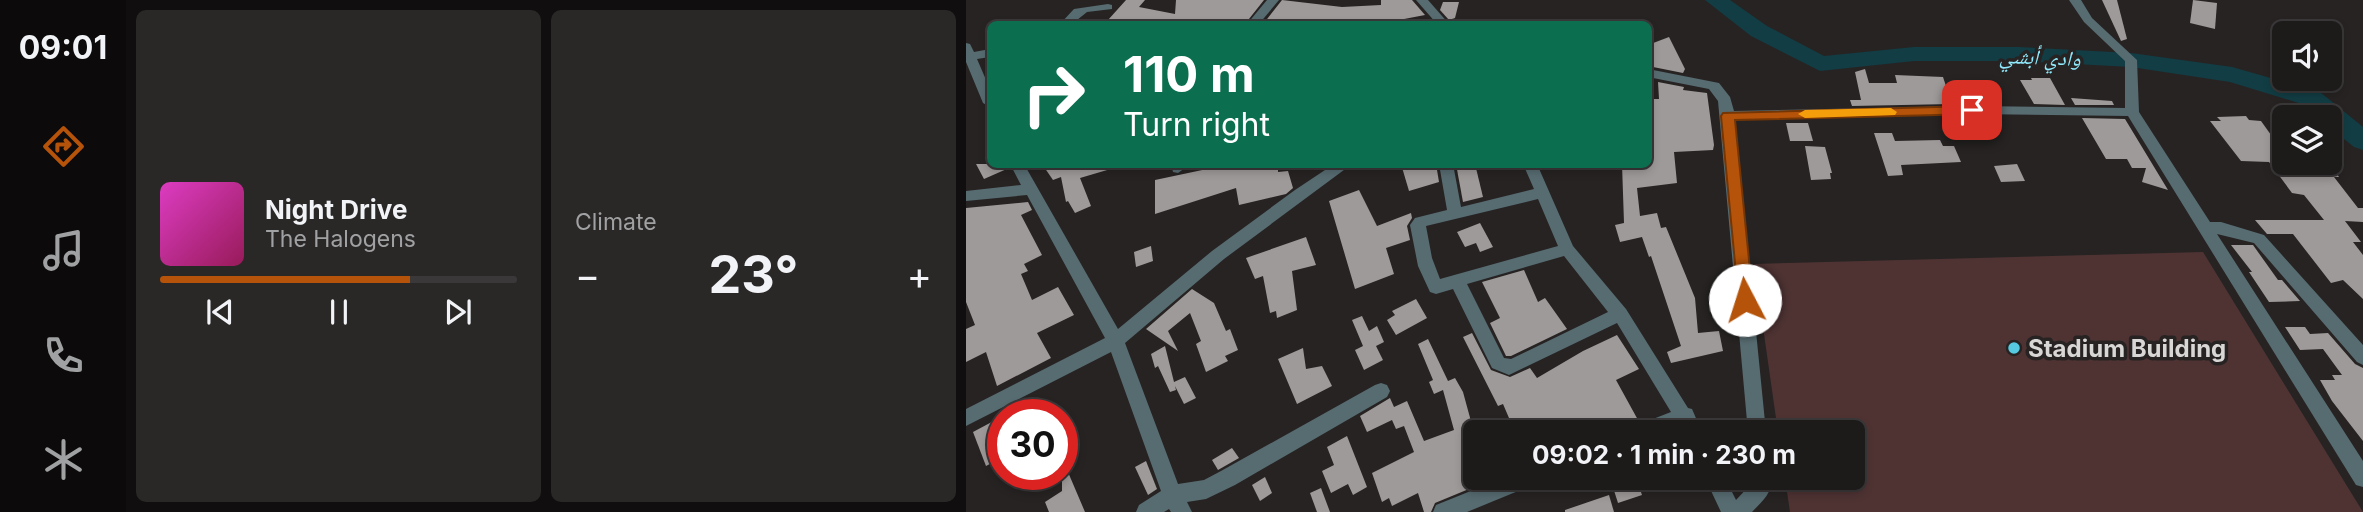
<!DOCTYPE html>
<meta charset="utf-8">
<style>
:root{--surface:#1d1a1a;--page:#2a2727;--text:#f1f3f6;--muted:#a0a1a2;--line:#3b3839;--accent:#b45309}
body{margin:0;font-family:Inter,"Noto Naskh Arabic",sans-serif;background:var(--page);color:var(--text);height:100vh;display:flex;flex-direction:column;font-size:26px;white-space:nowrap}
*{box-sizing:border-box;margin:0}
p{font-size:23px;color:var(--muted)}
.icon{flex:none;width:38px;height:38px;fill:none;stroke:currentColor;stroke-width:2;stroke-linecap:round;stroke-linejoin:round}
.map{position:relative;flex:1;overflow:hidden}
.sheet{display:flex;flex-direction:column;gap:10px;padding:10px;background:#100e0e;width:840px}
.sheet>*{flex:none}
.hud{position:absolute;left:21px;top:21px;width:665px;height:147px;border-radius:10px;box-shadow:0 4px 10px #0003,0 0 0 2px var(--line);background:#0b6e4f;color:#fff;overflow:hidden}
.tools{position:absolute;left:1306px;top:21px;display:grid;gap:14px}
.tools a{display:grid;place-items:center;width:70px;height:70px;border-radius:10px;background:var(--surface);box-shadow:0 4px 10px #0003,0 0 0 2px var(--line);font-size:35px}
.speed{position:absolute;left:21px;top:399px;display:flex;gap:14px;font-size:35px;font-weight:700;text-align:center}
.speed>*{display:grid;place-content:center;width:91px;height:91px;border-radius:50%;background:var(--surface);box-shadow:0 4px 10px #0003,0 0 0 2px var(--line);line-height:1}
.speed .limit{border:10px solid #d22;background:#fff;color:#111}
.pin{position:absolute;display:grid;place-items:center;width:60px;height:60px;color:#fff;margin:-30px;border-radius:14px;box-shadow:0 4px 10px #0006}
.me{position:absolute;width:77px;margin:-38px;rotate:355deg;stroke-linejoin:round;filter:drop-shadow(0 0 5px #0008)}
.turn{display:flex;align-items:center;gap:24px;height:147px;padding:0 21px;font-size:32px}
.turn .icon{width:91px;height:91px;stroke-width:2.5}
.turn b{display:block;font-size:49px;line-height:60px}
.big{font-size:52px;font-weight:700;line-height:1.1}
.sheet .widget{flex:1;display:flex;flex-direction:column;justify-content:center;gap:10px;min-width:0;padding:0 24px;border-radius:10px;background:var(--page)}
.song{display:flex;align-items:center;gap:21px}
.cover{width:84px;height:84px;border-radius:10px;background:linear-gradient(135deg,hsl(310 70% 55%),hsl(330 70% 35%))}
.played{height:7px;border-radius:4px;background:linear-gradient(90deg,var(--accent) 70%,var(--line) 70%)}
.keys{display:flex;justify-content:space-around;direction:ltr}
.heat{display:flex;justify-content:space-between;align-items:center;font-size:38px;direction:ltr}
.sheet .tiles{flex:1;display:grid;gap:10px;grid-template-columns:repeat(2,1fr)}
.trip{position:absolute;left:497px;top:420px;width:402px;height:70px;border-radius:10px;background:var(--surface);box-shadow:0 4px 10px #0003,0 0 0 2px var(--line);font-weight:700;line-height:70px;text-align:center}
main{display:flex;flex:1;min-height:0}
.menu{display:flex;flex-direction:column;width:126px;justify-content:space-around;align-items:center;background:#0c0a0a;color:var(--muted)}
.menu .icon{width:49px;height:49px}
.menu .on{color:var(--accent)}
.menu b{font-size:32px;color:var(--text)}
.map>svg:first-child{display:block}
.green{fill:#4f3333}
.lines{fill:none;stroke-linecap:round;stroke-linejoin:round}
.river{fill:#123d44;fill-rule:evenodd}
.building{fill:#9f9a9a}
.minor{fill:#576c71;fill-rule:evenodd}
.route{fill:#b45309;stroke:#753606;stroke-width:2}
.slow{fill:#f59e0b}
.poi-dot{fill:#55cae0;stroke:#272323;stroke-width:2.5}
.labels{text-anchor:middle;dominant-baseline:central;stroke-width:7;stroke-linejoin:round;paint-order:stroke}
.far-water-label{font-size:21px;font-style:italic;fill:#8fe9fb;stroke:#272323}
.poi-label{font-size:24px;font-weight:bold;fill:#d9d6d6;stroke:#272323;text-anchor:start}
</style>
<main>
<nav class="menu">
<b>09:01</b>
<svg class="icon on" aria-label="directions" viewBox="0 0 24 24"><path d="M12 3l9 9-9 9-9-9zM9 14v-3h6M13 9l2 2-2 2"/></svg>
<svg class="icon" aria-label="music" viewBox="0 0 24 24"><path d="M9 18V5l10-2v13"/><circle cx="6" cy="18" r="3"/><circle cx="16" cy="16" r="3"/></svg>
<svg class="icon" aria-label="phone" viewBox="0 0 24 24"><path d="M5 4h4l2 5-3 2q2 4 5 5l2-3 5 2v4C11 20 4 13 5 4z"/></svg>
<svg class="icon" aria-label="climate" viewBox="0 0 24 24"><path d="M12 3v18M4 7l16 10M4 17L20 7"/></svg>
</nav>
<section class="sheet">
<div class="tiles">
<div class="widget">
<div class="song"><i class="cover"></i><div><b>Night Drive</b><p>The Halogens</p></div></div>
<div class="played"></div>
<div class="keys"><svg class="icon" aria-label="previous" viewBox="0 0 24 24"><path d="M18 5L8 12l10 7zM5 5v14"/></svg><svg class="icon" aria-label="pause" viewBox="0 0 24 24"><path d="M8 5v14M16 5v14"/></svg><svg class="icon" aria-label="next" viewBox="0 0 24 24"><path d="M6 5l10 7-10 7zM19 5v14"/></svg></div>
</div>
<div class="widget"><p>Climate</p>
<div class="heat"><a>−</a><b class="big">23°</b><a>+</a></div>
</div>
</div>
</section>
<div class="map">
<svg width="1397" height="512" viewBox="0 0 1397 512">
<rect width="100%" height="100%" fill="#272323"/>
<polygon class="green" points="1237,252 1397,512 824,512 819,478 887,478 887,432 812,432 788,264"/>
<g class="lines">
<polygon class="river" points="739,0 764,0 801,26 858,56 948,47 1052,47 1165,53 1266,67 1354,92 1397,127 1397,150 1388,147 1363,127 1363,117 1352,117 1336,104 1264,82 1165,67 1052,61 948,61 854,71 785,36"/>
</g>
<g class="building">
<polygon points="160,0 179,0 173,7 209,14 210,0 298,0 279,24 150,24 157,19 142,20"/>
<polygon points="316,0 376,7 415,5 415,0 446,0 459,15 412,24 298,23"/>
<polygon points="1136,0 1151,0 1161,39 1155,41"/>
<polygon points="1227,0 1251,3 1249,29 1224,23"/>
<polygon points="477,2 493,2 489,18 483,20 474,10"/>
<polygon points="703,37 719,69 717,73 682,66 682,45"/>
<polygon points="899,69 903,83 931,83 929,75 977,77 986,104 886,106 884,100 895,100 889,72"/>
<polygon points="1065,78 1084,78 1099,105 1068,104 1054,80 1066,80"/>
<polygon points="692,82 718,87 717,90 741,93 748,145 747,150 708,152 711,183 671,188 674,216 691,213 695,228 700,227 729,298 732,333 753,331 757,351 705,363 701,352 715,346 685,256 683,257 676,237 654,242 649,225 658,223 656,164 682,164 682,99 693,99"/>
<polygon points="1105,98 1146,101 1148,105 1109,105"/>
<polygon points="1280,116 1283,120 1295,121 1318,153 1318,163 1363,163 1373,177 1368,177 1392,208 1397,208 1397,222 1379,221 1395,242 1387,242 1397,255 1397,299 1377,280 1365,283 1327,234 1301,234 1289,220 1358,220 1338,195 1326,193 1303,162 1275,161 1244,121 1255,121 1251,117"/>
<polygon points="1116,118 1159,119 1202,190 1176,182 1180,168 1166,168 1161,159 1140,159"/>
<polygon points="820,123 842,123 847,141 824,141"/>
<polygon points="908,133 926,133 929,141 974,140 977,146 988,146 995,162 935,165 937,175 922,176"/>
<polygon points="839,146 859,147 866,173 864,173 865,179 845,180"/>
<polygon points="10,164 42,164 43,168 18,179"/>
<polygon points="76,164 147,164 148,168 114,178 125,206 109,213 102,201 100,202 95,177 87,180"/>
<polygon points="241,164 312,164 312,172 322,171 327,188 320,194 273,205 270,188 189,214 189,180 241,169"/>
<polygon points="435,164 470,164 473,182 443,191"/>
<polygon points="490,164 509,164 517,197 497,202"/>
<polygon points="1051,164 1059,181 1035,182 1028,166"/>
<polygon points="393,190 411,226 445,213 446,218 441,226 444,240 420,248 428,274 389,289 363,201"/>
<polygon points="62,202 66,210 55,215 76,255 58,264 62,271 55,274 66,300 92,287 108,315 71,333 85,358 31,386 20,352 0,362 0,329 9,325 0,302 0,208"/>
<polygon points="514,223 527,247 514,252 510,243 499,247 491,232"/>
<polygon points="340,237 350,265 326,271 331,310 311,318 310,311 304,313 297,276 289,279 280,258"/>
<polygon points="1265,245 1287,245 1312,280 1316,280 1334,301 1303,302 1283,272 1286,272"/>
<polygon points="185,246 187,261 170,267 168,252"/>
<polygon points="558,270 572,302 579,298 601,329 545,356 540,356 524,323 534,318 516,282"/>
<polygon points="226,289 248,303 260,331 264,329 272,350 259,356 262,361 240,372 230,344 235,341 224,313 202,331 212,351 180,329"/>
<polygon points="450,299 461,318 430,335 421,320 429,315 426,311"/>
<polygon points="396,316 403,331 411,326 418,342 410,346 417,360 398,370 389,350 397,346 386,320"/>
<polygon points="1319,327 1339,327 1344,334 1362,333 1389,364 1397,368 1397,441 1366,401 1354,380 1369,380 1366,375 1376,375 1357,349 1334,350"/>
<polygon points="506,333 525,370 544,377 564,368 571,378 617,351 651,335 673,369 650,380 672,420 642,432 549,432 537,404 532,406 497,337"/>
<polygon points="462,339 482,381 489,378 497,392 509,436 509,478 513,478 515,484 469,503 465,512 458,512 452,493 426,506 423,498 416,502 406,473 448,452 438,426 430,429 426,420 401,432 394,416 424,398 428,407 441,401 458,441 488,430 477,390 468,394 463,382 467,380 452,344"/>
<polygon points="199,346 208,382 219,377 230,398 218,404 209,386 210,390 204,392 192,366 189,368 185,354"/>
<polygon points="337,348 340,369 356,366 366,386 331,404 312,359"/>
<polygon points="37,416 37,457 20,466 7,432"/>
<polygon points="381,436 401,487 387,495 382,484 365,493 356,471 368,465 361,447"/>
<polygon points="266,448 273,458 252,470 246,460"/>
<polygon points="96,458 119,512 83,512 79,502 96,491"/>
<polygon points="180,461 191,489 182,495 169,467"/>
<polygon points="299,477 306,493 294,501 286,485"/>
<polygon points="644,478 670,478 676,495 652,503"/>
<polygon points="355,488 364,512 351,512 344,493"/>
<polygon points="643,495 648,512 599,512 599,510"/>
</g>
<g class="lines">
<g class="minor">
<polygon points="301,0 313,0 293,24 281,24"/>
<polygon points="450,0 462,0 483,24 471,24"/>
<polygon points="1103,0 1115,0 1126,18 1171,60 1173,112 1244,222 1255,222 1298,235 1397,345 1397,365 1391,362 1288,243 1251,234 1397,461 1397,487 1390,485 1162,116 1006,114 769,120 800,432 782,432 752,101 743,89 682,77 682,69 753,83 764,97 768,111 1006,106 1159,108 1159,61 1118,22"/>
<polygon points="142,4 146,5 146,9 121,12 106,24 94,24 108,9"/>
<polygon points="0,43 4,44 8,52 24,49 24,57 11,59 24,89 24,107 17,103 0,62"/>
<polygon points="44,164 58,164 152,329 246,251 329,190 368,164 386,164 258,259 159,343 212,484 238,480 255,471 409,385 415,383 421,385 424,391 421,397 269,485 240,499 221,502 226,512 205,512 203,509 198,512 170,512 173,505 195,491 145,352 0,426 0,409 139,338 61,195 0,201 0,191 55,185"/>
<polygon points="205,164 219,164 219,168 212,173 207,172"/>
<path d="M473,164H487L495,207L568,189L557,164H571L607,246L660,309L722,408L726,409L736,432H717L713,426L697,432H667L669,426L705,412L651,323L543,375L526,368L487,289L470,294L464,292L452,266L444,225L449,218L481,210ZM572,199L592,246L474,279L466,258L460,226ZM598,256L642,312L545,359L538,358L501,284Z"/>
<polygon points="537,478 570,478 567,485 501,512 467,512 470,505"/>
<path d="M739,478H759L770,500L786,483V478H806C806,494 796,501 786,512H755Z"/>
</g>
</g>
<polygon class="route" points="1006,106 1011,107 1011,114 769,120 787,300 785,305 773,305 755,116 757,113"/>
<polygon class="slow" points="925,108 931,112 929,115 839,118 832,114 839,110"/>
<circle class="poi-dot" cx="1048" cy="348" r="7"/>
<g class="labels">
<g class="far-water-label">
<text transform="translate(1074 57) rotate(2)">وادي أبشي</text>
</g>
<g class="poi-label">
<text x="1062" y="348">Stadium Building</text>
</g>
</g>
</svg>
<div class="tools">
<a><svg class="icon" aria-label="sound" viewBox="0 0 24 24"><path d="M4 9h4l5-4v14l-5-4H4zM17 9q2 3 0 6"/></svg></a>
<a><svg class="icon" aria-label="layers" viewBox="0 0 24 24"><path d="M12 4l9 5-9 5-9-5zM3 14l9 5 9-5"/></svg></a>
</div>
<div class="speed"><div class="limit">30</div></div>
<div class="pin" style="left:1006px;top:110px;background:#d93025"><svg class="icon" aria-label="arrive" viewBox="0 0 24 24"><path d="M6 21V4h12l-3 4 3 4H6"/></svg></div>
<svg class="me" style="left:779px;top:300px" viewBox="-20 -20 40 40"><circle r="19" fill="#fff"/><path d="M0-13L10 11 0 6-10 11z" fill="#b45309"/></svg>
<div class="trip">09:02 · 1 min · 230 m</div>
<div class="hud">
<div class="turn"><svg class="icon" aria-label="right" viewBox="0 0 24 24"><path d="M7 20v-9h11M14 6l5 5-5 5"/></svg><div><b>110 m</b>Turn right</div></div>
</div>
</div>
</main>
